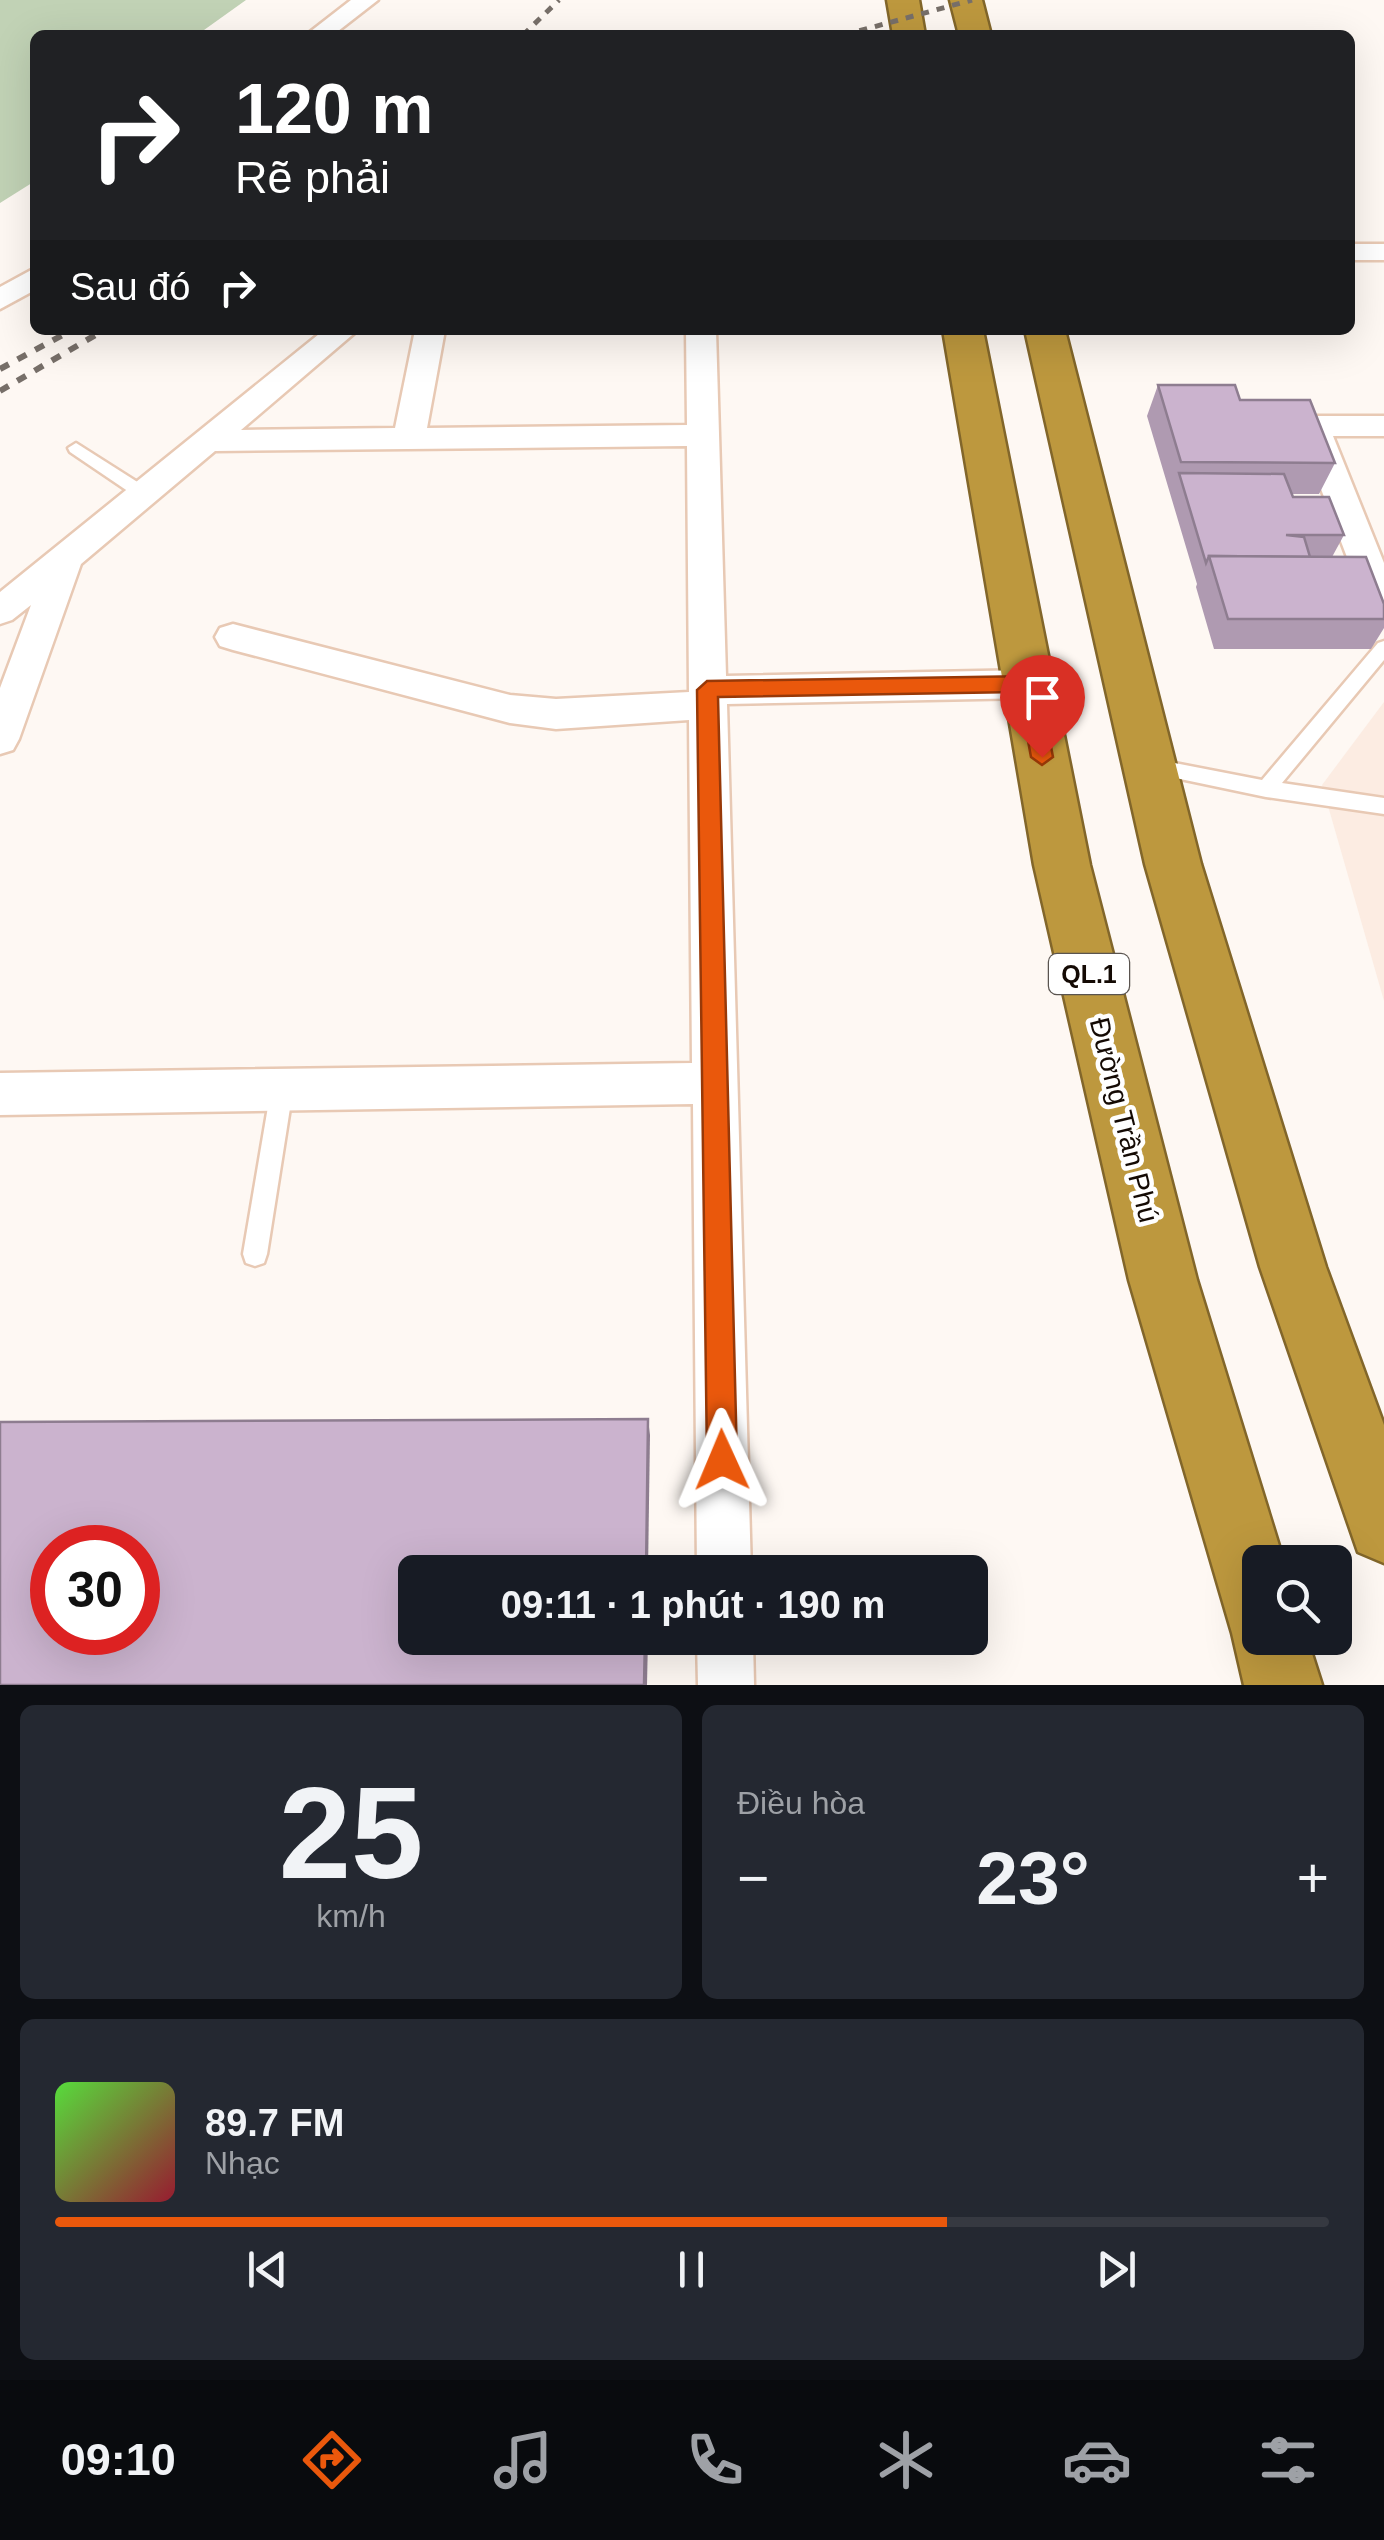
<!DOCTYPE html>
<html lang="vi">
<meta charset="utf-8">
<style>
:root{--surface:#171b24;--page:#242831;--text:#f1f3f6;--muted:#9ea1a6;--line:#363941;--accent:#ea580c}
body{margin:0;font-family:Arial,sans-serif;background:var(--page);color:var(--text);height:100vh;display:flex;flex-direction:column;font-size:38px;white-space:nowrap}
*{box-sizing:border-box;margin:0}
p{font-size:32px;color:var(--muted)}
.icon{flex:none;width:55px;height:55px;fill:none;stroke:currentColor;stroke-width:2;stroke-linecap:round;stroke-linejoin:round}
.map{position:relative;height:1685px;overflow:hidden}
.panel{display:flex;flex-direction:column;gap:20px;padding:20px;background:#0d0f14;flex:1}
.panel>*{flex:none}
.hud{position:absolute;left:30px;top:30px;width:1325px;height:305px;border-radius:15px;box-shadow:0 10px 40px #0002;background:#202124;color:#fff;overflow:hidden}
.controls{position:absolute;left:1242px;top:1545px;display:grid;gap:20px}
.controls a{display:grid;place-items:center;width:110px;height:110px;border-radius:15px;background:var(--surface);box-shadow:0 10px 40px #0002;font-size:50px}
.speed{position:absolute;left:30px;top:1525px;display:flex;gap:20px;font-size:50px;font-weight:700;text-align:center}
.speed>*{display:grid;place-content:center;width:130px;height:130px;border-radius:50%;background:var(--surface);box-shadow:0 10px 40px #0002;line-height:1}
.speed .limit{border:15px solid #d22;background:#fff;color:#111}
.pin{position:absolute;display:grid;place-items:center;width:85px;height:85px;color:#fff;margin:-102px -42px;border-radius:50% 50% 50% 0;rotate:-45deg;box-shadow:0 0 10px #0007}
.pin .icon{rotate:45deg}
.me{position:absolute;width:110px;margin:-55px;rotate:359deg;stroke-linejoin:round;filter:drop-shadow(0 0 8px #0008)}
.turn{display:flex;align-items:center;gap:35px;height:210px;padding:0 40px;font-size:45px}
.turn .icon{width:130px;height:130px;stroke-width:2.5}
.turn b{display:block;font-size:70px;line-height:85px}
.then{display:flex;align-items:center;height:95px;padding:0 40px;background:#0003;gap:20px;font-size:38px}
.big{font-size:75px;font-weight:700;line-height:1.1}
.panel .widget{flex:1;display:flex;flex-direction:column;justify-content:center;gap:15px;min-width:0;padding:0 35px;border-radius:15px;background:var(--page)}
.panel .dial{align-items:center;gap:0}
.dial b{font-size:130px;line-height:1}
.song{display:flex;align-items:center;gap:30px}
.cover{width:120px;height:120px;border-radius:15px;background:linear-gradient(135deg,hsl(110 70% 55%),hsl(350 70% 35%))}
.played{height:10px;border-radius:5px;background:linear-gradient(90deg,var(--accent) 70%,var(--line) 70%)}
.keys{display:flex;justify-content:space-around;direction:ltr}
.heat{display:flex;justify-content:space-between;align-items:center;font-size:55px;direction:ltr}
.panel .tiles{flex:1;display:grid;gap:20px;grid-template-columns:1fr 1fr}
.widget:last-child{grid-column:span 2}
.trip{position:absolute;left:398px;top:1555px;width:590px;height:100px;border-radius:15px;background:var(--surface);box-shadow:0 10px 40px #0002;font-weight:700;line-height:100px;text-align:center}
.menu{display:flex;height:160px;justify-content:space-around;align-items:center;background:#090b0e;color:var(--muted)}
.menu .icon{width:70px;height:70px}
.menu .active{color:var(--accent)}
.menu b{font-size:45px;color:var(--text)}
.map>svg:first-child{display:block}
.built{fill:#fcece2}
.green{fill:#c1d2b5}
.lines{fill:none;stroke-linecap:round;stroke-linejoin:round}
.lane-casing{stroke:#e8c9b4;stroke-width:5}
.street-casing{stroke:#e8c9b4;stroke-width:5}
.highway-casing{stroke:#82662a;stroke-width:5}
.lane{fill:#fff;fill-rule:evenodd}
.street{fill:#fff;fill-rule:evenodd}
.highway{fill:#bd983e;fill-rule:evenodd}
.rail-far1{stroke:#776f69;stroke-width:5;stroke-dasharray:8 8;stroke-linecap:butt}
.rail{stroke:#776f69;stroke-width:6;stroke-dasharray:10 10;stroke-linecap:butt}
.wall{fill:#af9ab1}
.shaded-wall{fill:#8e7d90}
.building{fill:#cbb3ce;stroke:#8e7d90;stroke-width:2.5;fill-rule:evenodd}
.route{fill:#ea580c;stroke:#983908;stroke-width:2.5}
.labels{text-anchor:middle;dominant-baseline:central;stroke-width:9;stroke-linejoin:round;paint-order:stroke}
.shield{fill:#fff;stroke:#5a544f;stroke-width:2.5}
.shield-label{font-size:25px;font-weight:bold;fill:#140a04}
.street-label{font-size:28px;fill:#140a04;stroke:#fff}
</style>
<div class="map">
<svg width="1384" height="1685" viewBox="0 0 1384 1685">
<rect width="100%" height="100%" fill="#fef8f3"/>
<polygon class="built" points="1384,702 1384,1001 1322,785"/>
<polygon class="green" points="0,0 246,0 197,35 35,35 35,181 0,203"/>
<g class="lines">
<defs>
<g id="lane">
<polygon points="76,443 150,490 150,498 138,498 70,452 68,448"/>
<polygon points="1384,641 1384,660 1282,783 1384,798 1384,814 1266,797 1147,772 1144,767 1154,759 1262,780 1378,643"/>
<polygon points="282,1079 290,1082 293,1089 267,1254 264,1263 255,1266 246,1263 243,1254 271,1089 274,1082"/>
</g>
<g id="street">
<polygon points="351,0 378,0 333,35 306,35"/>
<rect x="1350" y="244" width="34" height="16"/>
<polygon points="35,268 35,290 0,309 0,287"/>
<polygon points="324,330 358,330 241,430 395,428 415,330 445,330 427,428 687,425 686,330 716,330 726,676 1028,670 1041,674 1046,684 1041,694 1028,698 727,704 751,1572 697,1572 693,1104 0,1115 0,1073 692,1063 689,720 556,729 510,723 233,650 220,646 215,637 220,628 233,624 510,695 556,699 689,692 687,446 215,451 81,564 19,739 13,750 0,754 0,688 31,605 12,620 0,624 0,592"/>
<polygon points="1313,416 1384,416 1384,436 1333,436 1384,563 1384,620 1372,616 1366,607 1297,426 1302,419"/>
<polygon points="697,1638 753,1638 754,1685 698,1685"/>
</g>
<g id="highway">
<polygon points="887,0 919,0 925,35 893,35"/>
<polygon points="950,0 982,0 991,35 959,35"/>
<polygon points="943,330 983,330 1090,865 1197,1280 1284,1562 1260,1562 1260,1638 1307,1638 1322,1685 1244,1685 1232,1633 1129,1280 1034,865"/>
<polygon points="1025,330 1065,330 1201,864 1326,1267 1384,1425 1384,1563 1358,1552 1260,1267 1145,864"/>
</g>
</defs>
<use href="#lane" class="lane-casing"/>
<use href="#street" class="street-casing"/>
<use href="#highway" class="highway-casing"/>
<use href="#lane" class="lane"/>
<use href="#street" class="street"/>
<use href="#highway" class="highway"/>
<g class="rail-far1">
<polyline points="523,35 559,0"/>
<polyline points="844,35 972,0"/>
</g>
<g class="rail">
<polyline points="0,369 72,330"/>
<polyline points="0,391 104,330"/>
</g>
</g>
<polygon class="wall" points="1158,385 1240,400 1335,463 1319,494 1292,494 1293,497 1344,535 1332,557 1384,604 1384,628 1371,649 1214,649 1196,587 1197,584 1147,416"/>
<g class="shaded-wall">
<polygon points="648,1419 650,1435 648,1572 646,1572"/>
<polygon points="645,1638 648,1638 647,1685 644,1685"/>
</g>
<g class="building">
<polygon points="1158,385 1235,385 1240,400 1310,400 1335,463 1181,462"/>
<polygon points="1179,473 1284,474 1293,497 1329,497 1344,535 1286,535 1304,537 1310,557 1209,556 1206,563"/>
<polygon points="1209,556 1366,557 1384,604 1384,619 1228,619"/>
<path d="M648,1419L646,1572H415V1638H645L644,1685H0V1422ZM52,1548H138V1632H52Z"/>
</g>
<polygon class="route" points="1028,676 1039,684 1053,757 1042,765 1031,757 1019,692 718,697 737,1460 733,1470 722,1474 711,1470 707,1460 697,690 707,681"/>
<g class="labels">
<rect class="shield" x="1049" y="954" width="80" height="40" rx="8"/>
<g class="shield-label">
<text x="1089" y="974">QL.1</text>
</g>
<g class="street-label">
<text transform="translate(1124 1120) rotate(76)">Đường Trần Phú</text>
</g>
</g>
</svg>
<div class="controls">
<a><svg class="icon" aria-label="search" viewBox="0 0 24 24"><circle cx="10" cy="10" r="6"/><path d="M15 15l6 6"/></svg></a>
</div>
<div class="speed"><div class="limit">30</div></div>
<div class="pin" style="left:1042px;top:757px;background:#d93025"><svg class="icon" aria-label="arrive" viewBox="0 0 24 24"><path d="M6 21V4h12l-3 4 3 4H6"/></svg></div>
<svg class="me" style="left:722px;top:1460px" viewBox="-20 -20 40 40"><path d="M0-17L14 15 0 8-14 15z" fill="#ea580c" stroke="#fff" stroke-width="4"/></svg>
<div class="trip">09:11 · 1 phút · 190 m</div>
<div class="hud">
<div class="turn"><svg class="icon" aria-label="right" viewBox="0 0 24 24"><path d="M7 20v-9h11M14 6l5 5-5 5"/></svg><div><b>120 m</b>Rẽ phải</div></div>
<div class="then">Sau đó<svg class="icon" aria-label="right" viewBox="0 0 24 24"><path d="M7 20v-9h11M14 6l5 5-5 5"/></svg></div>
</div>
</div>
<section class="panel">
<div class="tiles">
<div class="widget dial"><b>25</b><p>km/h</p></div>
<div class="widget"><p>Điều hòa</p>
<div class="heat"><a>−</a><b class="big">23°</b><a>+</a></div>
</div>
<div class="widget">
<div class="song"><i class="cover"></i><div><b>89.7 FM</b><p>Nhạc</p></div></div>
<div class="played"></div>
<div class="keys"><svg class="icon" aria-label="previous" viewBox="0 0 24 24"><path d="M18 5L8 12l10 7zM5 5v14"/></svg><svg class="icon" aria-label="pause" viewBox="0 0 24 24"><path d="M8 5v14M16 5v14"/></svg><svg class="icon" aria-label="next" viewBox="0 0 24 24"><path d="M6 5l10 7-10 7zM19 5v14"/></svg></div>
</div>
</div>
</section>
<nav class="menu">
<b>09:10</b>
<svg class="icon active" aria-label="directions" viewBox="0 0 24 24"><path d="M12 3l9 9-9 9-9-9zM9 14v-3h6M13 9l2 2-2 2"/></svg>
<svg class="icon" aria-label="music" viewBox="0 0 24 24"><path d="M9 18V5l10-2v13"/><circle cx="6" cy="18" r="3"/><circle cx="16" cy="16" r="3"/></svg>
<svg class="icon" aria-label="phone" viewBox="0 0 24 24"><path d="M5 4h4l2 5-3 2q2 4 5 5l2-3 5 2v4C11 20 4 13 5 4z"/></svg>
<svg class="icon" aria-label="climate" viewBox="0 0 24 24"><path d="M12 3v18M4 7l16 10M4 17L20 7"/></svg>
<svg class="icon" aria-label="car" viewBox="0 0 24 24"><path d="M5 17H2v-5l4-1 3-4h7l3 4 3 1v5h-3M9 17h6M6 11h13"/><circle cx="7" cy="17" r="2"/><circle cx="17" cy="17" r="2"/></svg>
<svg class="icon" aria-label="filters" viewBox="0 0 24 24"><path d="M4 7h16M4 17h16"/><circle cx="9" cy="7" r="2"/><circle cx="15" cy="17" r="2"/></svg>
</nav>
